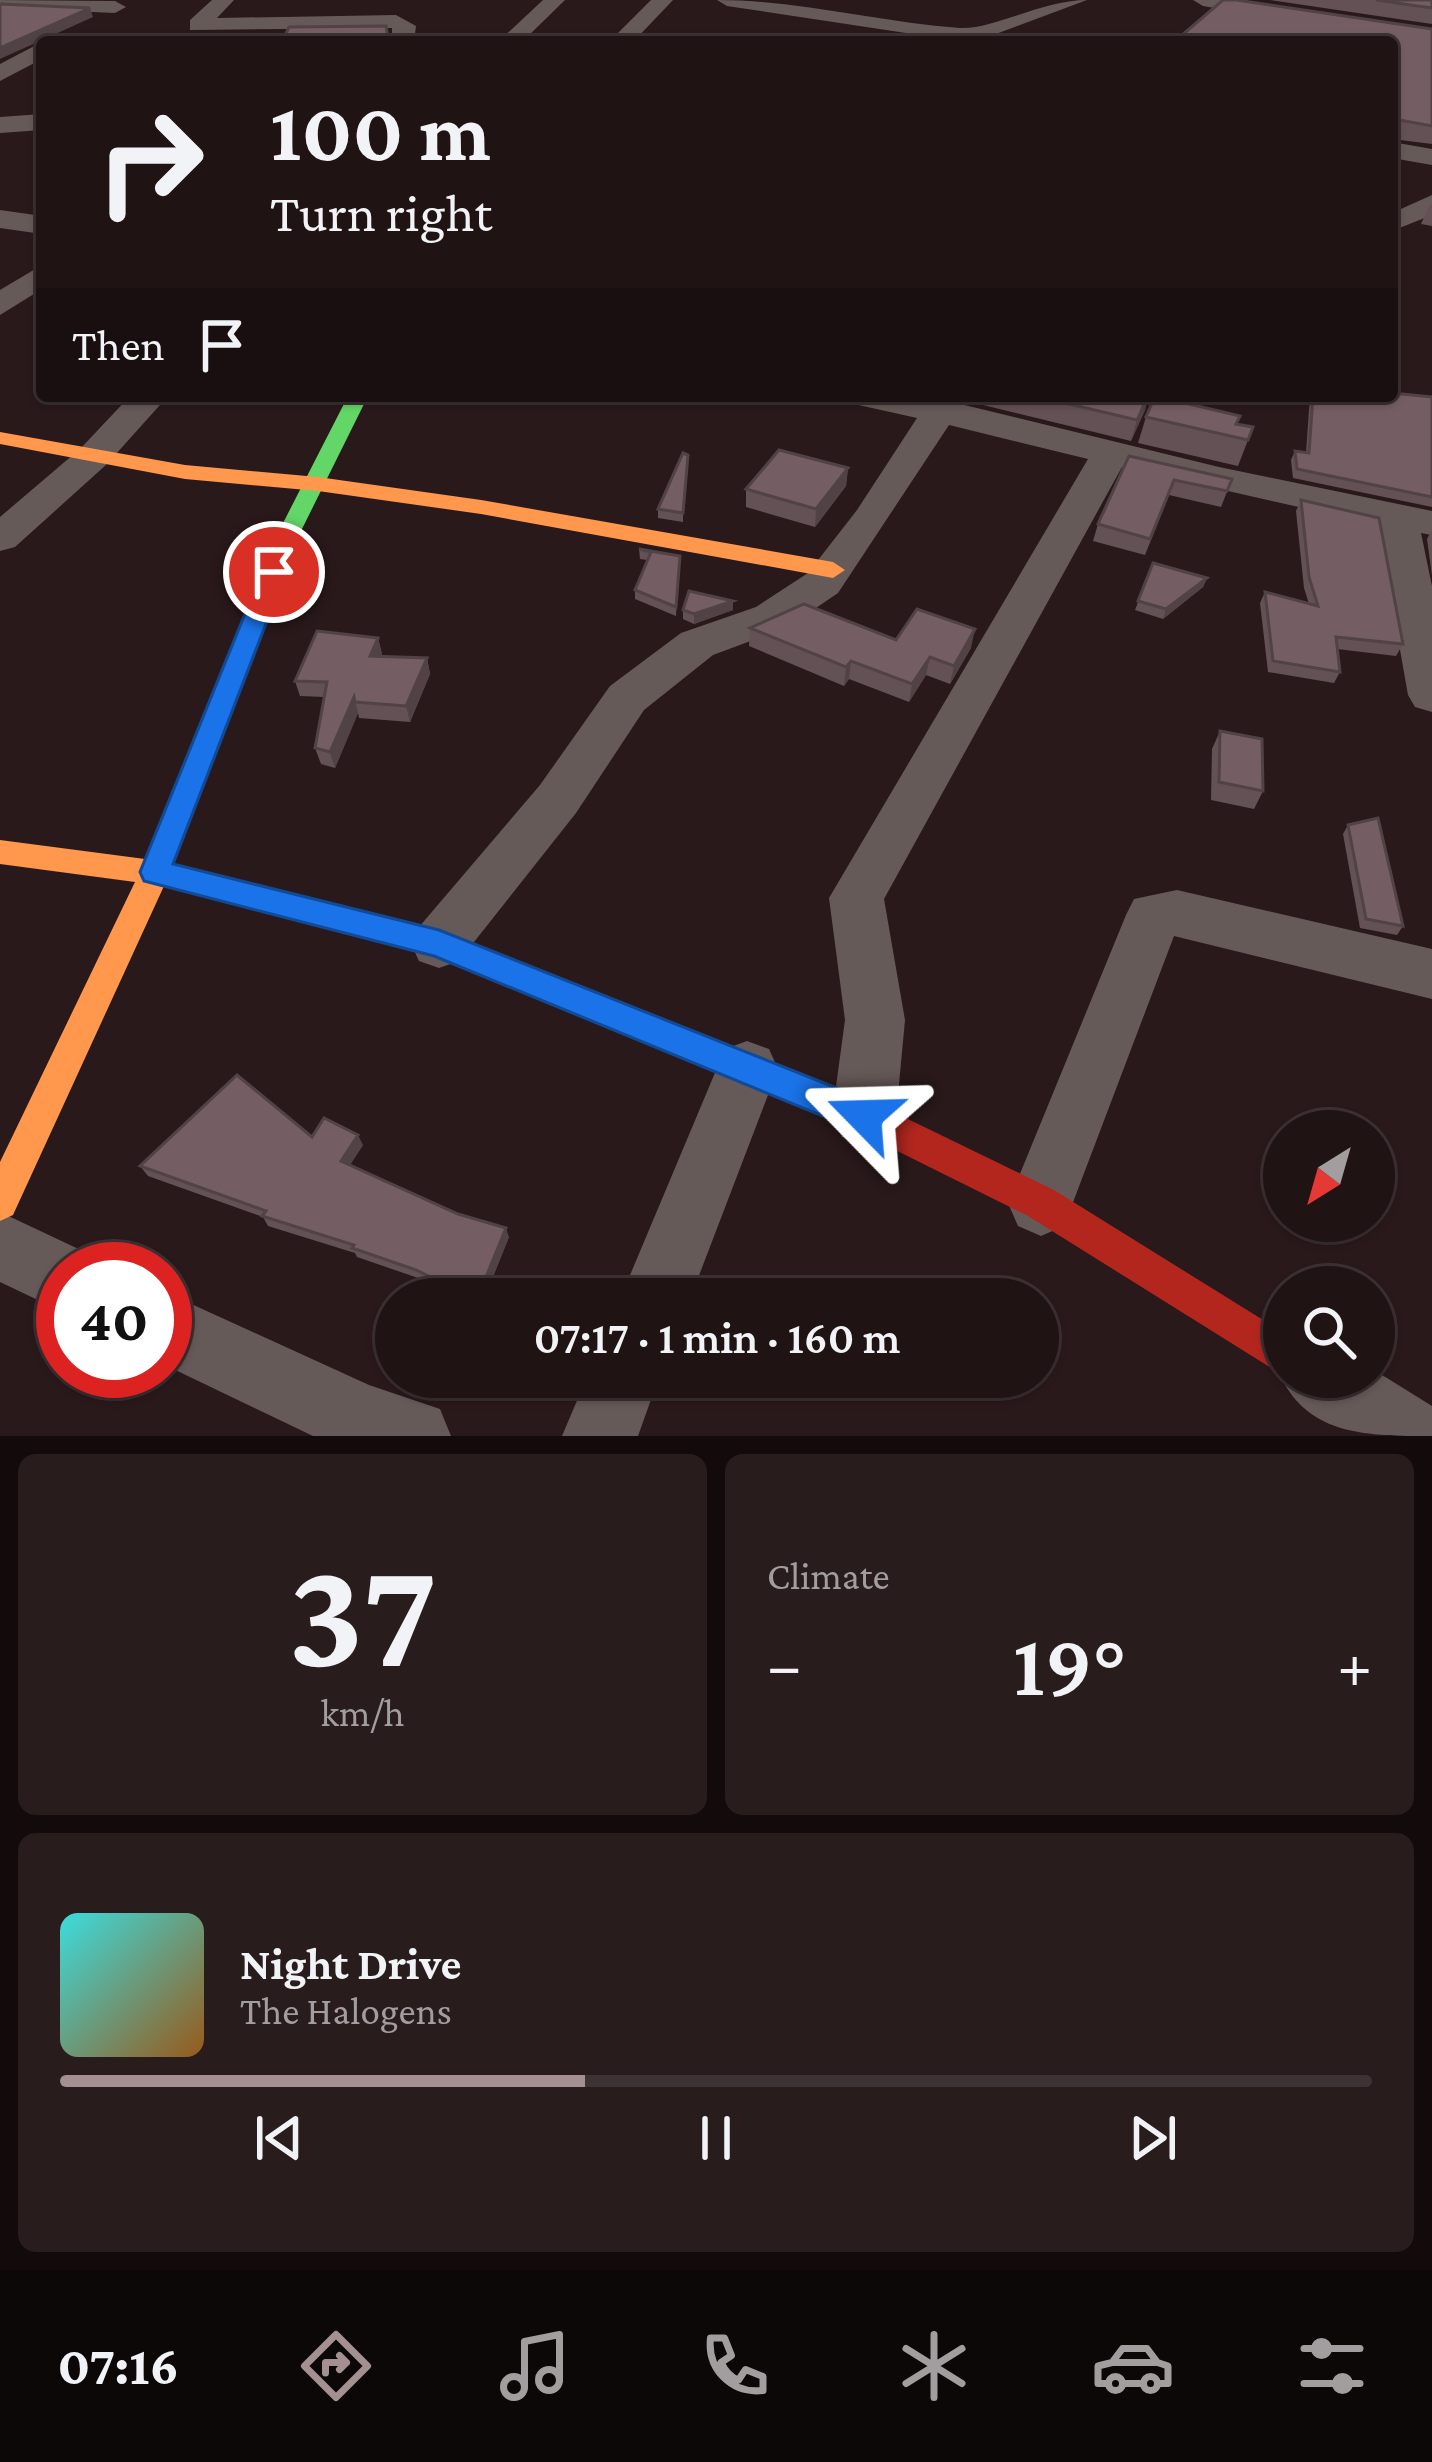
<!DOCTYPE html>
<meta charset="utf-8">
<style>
:root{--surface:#201314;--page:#281c1d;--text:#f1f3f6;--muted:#a29ea0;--line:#3d3234;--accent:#a49090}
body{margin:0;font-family:"Crimson Pro",serif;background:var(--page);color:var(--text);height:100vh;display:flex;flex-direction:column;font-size:45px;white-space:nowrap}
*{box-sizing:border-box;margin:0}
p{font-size:39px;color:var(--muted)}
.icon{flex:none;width:66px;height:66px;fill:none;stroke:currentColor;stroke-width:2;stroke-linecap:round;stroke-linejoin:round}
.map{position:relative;height:1436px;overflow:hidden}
.drawer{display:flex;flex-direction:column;gap:18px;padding:18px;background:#120a0b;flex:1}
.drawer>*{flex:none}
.guide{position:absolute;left:36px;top:36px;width:1362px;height:366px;border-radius:12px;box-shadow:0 3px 9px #0004,0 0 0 3px var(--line);background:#201314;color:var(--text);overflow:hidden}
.needle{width:78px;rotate:217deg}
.tools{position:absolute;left:1263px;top:1110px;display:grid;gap:24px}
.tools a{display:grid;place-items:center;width:132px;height:132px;border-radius:50%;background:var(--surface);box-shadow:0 3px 9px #0004,0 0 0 3px var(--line);font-size:60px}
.speed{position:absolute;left:36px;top:1242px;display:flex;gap:24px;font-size:60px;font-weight:700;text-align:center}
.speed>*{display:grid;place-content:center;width:156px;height:156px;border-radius:50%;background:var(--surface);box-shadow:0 3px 9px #0004,0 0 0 3px var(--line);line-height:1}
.speed .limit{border:18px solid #d22;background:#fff;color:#111}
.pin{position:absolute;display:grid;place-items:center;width:102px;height:102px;color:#fff;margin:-51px;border:6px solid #fff;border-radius:50%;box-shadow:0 3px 12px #0007}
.me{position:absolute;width:132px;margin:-66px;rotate:292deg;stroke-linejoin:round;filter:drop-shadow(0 0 9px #0008)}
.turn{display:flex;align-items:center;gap:42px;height:252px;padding:0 36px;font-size:54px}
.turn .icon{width:156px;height:156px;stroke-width:2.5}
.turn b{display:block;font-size:84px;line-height:102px}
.then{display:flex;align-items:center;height:114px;padding:0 36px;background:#0003;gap:24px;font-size:45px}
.big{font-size:90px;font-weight:600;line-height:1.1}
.drawer .card{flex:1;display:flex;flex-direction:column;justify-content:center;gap:18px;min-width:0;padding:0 42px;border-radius:18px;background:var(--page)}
.drawer .dial{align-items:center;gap:0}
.dial b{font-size:156px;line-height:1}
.song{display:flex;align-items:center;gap:36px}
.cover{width:144px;height:144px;border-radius:18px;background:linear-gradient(135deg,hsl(180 70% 55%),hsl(30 70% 35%))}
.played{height:12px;border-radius:6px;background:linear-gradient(90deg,var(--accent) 40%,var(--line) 40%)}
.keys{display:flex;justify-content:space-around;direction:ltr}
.heat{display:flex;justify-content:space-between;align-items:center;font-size:66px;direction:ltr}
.drawer .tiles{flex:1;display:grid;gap:18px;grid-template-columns:1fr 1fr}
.card:last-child{grid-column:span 2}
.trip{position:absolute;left:375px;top:1278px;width:684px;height:120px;border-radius:60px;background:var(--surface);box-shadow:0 3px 9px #0004,0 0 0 3px var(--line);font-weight:600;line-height:120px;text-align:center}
.dock{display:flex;height:192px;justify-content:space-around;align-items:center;background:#0d0808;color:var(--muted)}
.dock .icon{width:84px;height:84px}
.dock .selected{color:var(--accent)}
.dock b{font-size:54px;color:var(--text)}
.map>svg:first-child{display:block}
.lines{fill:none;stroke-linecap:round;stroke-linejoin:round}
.street{fill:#665a58;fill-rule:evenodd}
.fast{fill:#63d668;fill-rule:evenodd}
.slow{fill:#ff974d;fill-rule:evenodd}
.jam{fill:#b3261e;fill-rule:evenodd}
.wall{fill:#645156}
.shaded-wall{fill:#514246}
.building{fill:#745e64;stroke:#514246;stroke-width:3}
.route{fill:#1a73e8;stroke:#114b97;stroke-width:3}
</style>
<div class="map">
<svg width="1432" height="1436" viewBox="0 0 1432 1436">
<rect width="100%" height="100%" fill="#2a191a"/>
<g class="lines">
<g class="street">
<polygon points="0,0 115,1 126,7 115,13 0,8"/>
<polygon points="212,0 234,0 217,18 396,15 416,26 414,42 392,42 392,28 190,30 190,20"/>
<polygon points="543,0 565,0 522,42 498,42"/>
<polygon points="651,0 673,0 633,42 609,42"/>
<path d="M717,0C799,0 878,22 960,28C993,30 1042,0 1087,0L977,41L937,42L939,38L727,6Z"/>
<polygon points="1193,0 1240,0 1293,9 1296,14 1285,20 1203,6"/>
<polygon points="42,42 42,59 0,81 0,64"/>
<polygon points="42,114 42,130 0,133 0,117"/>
<polygon points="1392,142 1432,149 1432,165 1392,158"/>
<polygon points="1432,195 1432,215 1392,231 1392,213"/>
<polygon points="0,210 42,216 42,234 0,228"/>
<polygon points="42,265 42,289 0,315 0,290"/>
<polygon points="130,396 168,396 107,464 15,547 0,551 0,517 81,448"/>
<polygon points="849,396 940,399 1219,467 1432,511 1432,535 1421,533 1432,586 1432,712 1415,707 1408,695 1378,525 1122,467 884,899 905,1020 896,1116 886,1137 864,1146 842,1137 832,1116 845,1020 829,898 1088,459 949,425 838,593 788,627 713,655 644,710 576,813 459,961 439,968 419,961 411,944 419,927 540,785 610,686 681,633 756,607 808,573 857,510 917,418 854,404"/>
<polygon points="1177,890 1432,949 1432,999 1174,936 1064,1226 1041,1236 1018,1226 1008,1203 1126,915 1134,899"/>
<polygon points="747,1041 769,1049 778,1069 690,1299 620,1299 725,1049"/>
<polygon points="0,1212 87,1253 94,1269 63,1269 63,1312 0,1282"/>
<polygon points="165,1292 369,1385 440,1409 451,1436 313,1436 165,1365"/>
<path d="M1284,1369V1377H1374V1370L1432,1406V1436C1369,1436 1309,1436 1281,1377Z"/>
<polygon points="587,1377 659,1377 638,1436 562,1436"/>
</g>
<polygon class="fast" points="348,396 368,396 302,529 271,610 259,618 250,616 247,610 280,529"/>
<g class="slow">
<polygon points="0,432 185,465 318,477 481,500 833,562 845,570 833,578 481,514 318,491 185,479 0,444"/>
<polygon points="259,602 271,610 173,864 439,931 675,1024 680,1035 675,1046 663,1050 435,956 164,886 13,1215 0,1221 0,1162 135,882 0,864 0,840 145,859 247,610"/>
</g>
<polygon class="jam" points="663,1020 877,1104 1054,1190 1284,1333 1284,1376 1028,1216 851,1128 651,1046 646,1035 651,1024"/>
</g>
<g class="wall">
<polygon points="1270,0 1432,0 1432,24"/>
<polygon points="1432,29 1432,144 1392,139 1392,42"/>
<polygon points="1432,204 1432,226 1421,224 1429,206"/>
<polygon points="946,396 1149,396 1145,410 1131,441"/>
<polygon points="1310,396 1432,397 1432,507 1293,478 1291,460 1295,451 1306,453"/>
<polygon points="1146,417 1236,424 1253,427 1238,466 1138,443"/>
<polygon points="683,453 683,522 658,518 658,509"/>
<polygon points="1129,456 1232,479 1221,507 1169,495 1145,555 1093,541 1098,524"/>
<polygon points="848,468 846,486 815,527 746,507 746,489"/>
<polygon points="1301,500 1403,644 1396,656 1337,649 1340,672 1334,683 1268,672 1260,603 1265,592 1309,604 1304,588 1296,511"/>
<polygon points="1432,529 1432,576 1427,539"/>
<polygon points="639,549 680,556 676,616 635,599 635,590 647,560 640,559"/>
<polygon points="1153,563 1207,578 1203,587 1163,619 1135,610"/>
<polygon points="733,601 733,610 694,624 683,619 683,610"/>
<polygon points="750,628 896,640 971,648 950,684 926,675 909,702 849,679 844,686 749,646"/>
<polygon points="378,638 382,654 381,657 427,658 430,674 410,722 359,718 358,713 335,768 321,764 315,748 324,697 300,696 295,681"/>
<polygon points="1220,731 1263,791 1254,809 1211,800 1212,749"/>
<polygon points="1348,825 1403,926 1397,935 1360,928 1343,834"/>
<polygon points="312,1137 363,1145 350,1165 509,1237 484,1299 460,1299 421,1279 357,1257 355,1253 268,1226 263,1217 148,1176 140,1166"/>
</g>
<g class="shaded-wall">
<polygon points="90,8 93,17 0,59 0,48"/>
<polygon points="1148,396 1145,410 1131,441 1137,420"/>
<polygon points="848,468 846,486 815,527 816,509"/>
<polygon points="1207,578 1203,587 1163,619 1166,609"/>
<polygon points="733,601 733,610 694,624 694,614"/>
<polygon points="975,629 971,648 950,684 954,666"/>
<polygon points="378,638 382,654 375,672 370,656"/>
<polygon points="930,657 926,675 909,702 912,684"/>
<polygon points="427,658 430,674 410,722 406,706"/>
<polygon points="851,661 849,679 844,686 846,667"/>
<polygon points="354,697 358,713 335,768 330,752"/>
<polygon points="358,1135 363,1145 346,1171 341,1161"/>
<polygon points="506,1228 509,1237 484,1299 477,1299"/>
</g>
<g class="building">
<polygon points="1223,0 1236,0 1432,29 1432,126 1399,120 1394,127 1392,127 1392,42 1174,42"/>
<polygon points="1376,0 1432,0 1432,8"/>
<polygon points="0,4 90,8 0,48"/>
<polygon points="386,26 388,38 392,40 392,42 282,42 289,27"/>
<polygon points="1392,393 1432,397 1432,497 1297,469 1295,451 1309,453 1313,396 1392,396"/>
<polygon points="1035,396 1148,396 1137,420"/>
<polygon points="1155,396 1240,416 1236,424 1253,427 1248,440 1146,417"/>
<polygon points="779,450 848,468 816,509 746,489"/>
<polygon points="683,453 688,455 683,513 658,509"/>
<polygon points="1129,456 1232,479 1227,491 1174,480 1150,539 1098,524"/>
<polygon points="1301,500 1379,518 1403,644 1336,637 1340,672 1273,661 1265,592 1318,606 1309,577"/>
<polygon points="639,549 680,556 676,607 635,590 651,552"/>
<polygon points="1153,563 1207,578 1166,609 1138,601"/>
<polygon points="689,591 733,601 694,614 683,610"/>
<polygon points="804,604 896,640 917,609 975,629 954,666 930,657 912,684 851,661 846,667 750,628"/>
<polygon points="317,631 378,638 370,656 427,658 406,706 355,702 354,697 330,752 315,748 327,682 295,681"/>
<polygon points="1220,731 1262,739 1263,791 1219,782"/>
<polygon points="1378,818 1403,926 1366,919 1348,825"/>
<polygon points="237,1075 312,1137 324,1118 358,1135 341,1161 458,1214 506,1228 477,1299 416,1270 352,1248 354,1245 262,1216 266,1211 140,1166"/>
</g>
<polygon class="route" points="274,564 286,572 173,864 439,930 877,1104 882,1116 877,1128 864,1133 434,956 144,881 140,872 262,572"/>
</svg>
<div class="tools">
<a><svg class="needle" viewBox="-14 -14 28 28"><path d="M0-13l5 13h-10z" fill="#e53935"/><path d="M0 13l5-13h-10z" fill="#a29ea0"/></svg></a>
<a><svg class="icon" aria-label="search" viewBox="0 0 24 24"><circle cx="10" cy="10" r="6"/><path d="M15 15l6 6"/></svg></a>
</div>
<div class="speed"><div class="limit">40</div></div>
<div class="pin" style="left:274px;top:572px;background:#d93025"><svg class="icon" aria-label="arrive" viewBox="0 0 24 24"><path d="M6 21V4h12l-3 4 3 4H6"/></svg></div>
<svg class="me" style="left:864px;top:1116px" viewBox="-20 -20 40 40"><path d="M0-17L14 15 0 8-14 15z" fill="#1a73e8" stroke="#fff" stroke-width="4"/></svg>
<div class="trip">07:17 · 1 min · 160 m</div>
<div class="guide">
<div class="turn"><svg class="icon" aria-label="right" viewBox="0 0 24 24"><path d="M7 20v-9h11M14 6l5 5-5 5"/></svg><div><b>100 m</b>Turn right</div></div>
<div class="then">Then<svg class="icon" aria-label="arrive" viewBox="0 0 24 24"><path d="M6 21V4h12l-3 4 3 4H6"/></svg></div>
</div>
</div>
<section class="drawer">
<div class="tiles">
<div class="card dial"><b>37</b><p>km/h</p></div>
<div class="card"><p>Climate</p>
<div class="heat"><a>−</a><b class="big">19°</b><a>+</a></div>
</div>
<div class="card">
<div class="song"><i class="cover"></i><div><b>Night Drive</b><p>The Halogens</p></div></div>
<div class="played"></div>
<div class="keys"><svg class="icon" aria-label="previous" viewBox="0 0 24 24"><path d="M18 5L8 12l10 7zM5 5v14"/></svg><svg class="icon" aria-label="pause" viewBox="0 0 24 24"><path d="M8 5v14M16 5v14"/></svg><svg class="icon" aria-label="next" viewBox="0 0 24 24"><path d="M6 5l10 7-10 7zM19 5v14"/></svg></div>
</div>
</div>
</section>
<nav class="dock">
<b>07:16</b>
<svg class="icon selected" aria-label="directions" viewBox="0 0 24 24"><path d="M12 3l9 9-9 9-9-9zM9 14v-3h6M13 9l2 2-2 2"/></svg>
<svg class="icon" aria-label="music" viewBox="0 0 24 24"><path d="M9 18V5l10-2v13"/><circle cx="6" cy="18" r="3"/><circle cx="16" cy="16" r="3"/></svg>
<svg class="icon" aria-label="phone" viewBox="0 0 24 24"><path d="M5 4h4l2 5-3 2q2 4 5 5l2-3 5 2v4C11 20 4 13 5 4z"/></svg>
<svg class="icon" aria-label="climate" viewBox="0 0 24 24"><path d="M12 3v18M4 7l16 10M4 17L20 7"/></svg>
<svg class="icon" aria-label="car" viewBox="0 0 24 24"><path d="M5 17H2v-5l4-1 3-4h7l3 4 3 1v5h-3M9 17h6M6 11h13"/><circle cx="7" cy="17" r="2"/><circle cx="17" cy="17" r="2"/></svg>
<svg class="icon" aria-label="filters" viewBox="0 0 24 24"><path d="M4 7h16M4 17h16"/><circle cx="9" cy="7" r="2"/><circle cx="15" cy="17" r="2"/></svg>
</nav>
